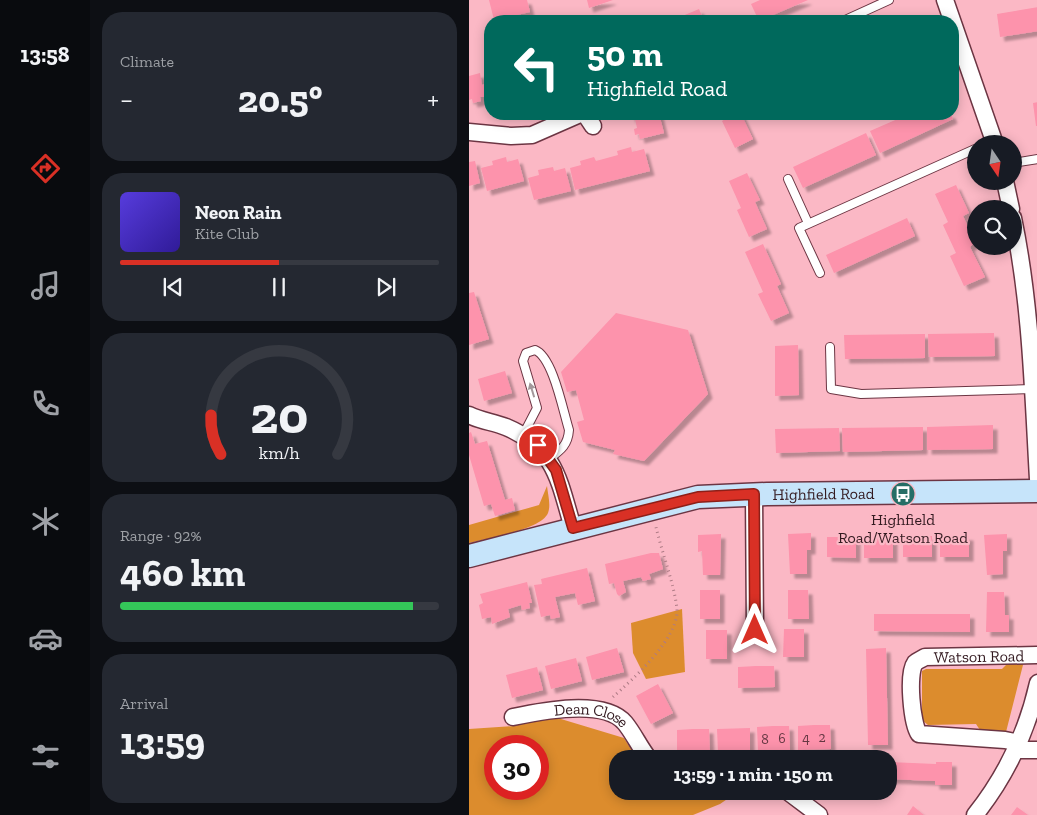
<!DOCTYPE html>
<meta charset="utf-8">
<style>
:root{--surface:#171b24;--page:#242831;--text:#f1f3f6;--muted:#9ea1a6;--line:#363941;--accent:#d93025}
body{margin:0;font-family:"Zilla Slab",serif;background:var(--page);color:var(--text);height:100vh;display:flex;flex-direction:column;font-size:19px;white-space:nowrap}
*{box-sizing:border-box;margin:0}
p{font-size:16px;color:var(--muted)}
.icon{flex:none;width:28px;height:28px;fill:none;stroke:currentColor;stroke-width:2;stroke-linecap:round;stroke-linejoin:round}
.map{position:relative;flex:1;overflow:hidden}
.details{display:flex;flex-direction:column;gap:12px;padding:12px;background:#0d0f14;width:379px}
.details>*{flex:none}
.hud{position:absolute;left:15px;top:15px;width:475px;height:105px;border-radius:20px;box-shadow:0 2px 12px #0003;background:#00695c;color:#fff;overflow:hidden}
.needle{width:32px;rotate:167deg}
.fabs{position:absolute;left:498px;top:135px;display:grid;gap:10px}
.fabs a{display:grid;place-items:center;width:55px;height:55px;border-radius:50%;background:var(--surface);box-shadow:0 2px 12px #0003;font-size:25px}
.speed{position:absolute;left:15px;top:735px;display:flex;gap:10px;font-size:25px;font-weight:700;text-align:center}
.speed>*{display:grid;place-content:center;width:65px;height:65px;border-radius:50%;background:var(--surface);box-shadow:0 2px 12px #0003;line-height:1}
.speed .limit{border:8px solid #d22;background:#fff;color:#111}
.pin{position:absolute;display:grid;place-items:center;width:42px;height:42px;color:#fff;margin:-21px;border:2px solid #fff;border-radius:50%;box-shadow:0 1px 5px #0007}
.me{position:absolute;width:55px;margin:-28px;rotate:0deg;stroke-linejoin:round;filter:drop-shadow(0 0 4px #0008)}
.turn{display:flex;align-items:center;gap:18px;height:105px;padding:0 20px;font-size:22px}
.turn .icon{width:65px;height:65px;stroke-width:2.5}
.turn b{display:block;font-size:35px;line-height:42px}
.big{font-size:38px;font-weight:800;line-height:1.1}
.details .card{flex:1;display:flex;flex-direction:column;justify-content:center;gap:8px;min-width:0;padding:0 18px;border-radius:20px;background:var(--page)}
.details .dial{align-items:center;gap:0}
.dial svg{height:130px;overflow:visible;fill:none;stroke:var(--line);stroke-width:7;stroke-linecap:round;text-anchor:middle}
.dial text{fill:var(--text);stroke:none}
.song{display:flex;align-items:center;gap:15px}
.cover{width:60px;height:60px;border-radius:8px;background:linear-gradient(135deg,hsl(250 70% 55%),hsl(250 70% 35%))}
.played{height:5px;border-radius:2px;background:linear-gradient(90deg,var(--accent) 50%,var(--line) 50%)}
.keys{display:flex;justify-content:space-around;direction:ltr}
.heat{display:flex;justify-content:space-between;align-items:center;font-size:28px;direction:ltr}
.charge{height:8px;border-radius:4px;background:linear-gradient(90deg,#34c759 92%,var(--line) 0)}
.trip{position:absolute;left:140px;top:750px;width:288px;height:50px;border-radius:20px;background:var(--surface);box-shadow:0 2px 12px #0003;font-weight:800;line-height:50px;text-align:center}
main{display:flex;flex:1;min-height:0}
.tab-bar{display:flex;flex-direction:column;width:90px;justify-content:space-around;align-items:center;background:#090b0e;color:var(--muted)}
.tab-bar .icon{width:35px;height:35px}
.tab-bar .active{color:var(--accent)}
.tab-bar b{font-size:22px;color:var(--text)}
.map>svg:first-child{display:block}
.green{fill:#dc8c2d;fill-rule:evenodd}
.building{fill:#fd93ac;filter:url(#shadow)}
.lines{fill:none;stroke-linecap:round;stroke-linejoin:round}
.lane-casing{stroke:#6c3543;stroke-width:10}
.street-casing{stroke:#6c3543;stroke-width:19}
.secondary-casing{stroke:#6c3543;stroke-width:25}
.path{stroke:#ae7b85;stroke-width:3;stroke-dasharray:1 4;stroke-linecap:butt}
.lane{stroke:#fff;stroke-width:8}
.street{stroke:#fff;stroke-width:16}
.secondary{stroke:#c6e4fa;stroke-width:22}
.oneway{fill:#a3989b}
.route-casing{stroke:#8d1f18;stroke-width:12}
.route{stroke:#d93025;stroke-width:9}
.labels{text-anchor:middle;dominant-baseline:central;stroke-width:4.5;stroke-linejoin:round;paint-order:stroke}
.number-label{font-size:14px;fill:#663843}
.street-label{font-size:16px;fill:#331a20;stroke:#fbb8c5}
.poi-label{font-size:16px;fill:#331a20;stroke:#fbb8c5}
</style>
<main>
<nav class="tab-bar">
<b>13:58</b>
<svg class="icon active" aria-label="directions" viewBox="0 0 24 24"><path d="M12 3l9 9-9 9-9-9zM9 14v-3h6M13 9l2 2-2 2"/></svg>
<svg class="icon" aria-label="music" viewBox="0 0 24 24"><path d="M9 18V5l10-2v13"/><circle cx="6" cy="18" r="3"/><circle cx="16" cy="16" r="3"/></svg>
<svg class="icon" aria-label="phone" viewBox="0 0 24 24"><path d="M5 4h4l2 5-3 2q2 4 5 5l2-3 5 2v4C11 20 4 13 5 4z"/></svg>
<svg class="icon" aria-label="climate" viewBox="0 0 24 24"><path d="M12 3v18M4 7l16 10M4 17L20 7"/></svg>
<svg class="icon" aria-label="car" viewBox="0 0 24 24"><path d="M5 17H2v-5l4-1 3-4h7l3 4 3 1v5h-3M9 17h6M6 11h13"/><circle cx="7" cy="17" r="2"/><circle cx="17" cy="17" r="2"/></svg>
<svg class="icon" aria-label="filters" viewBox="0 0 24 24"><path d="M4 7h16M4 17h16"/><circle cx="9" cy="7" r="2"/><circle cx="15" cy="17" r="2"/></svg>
</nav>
<section class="details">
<div class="card"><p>Climate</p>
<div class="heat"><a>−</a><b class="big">20.5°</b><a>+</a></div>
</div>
<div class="card">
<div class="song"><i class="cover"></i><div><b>Neon Rain</b><p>Kite Club</p></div></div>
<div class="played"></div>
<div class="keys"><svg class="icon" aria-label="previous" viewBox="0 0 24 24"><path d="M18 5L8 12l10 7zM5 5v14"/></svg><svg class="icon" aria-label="pause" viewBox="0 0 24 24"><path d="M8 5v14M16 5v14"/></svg><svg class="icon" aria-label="next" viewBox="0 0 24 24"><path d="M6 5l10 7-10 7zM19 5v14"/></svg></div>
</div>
<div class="card dial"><svg viewBox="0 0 100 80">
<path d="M14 69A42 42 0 1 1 86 69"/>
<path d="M14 69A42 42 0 0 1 8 45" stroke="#d93025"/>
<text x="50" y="56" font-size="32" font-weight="700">20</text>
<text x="50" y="72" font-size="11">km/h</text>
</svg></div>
<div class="card"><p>Range · 92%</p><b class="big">460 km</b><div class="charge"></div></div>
<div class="card"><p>Arrival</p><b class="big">13:59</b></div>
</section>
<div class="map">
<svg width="569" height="815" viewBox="0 0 569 815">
<defs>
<filter id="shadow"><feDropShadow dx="4.5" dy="4.5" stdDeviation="1" flood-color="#0004"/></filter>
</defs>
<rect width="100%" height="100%" fill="#fbb8c5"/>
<g class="green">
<path d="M78,486C79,495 82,505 79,513C72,530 17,538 0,543V525L70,505Z"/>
<polygon points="213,609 216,672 177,679 164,653 162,623"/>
<polygon points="541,661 555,661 537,732 513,733 507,724 459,725 453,720 453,671 457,669 533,669"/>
<path d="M82,716L155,738L168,759H149V791H270L251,804L224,815H0V729L45,726ZM26,746H69V789H26Z"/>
</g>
<g class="building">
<polygon points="20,0 58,0 61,12 25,20"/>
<polygon points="118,0 144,0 120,8"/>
<polygon points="291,0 339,0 290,21 282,4"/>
<polygon points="569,7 569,31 531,37 528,14"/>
<polygon points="230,9 235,21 213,21 211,17"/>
<polygon points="11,73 13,85 21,83 21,100 17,101 16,97 11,97 12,101 4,103 3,99 0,100 0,76"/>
<polygon points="569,102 569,126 567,126 564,103"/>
<polygon points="161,114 190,114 195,133 171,139 170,134 166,135 165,129 168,128 166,119 163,119"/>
<polygon points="256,114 272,114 284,139 266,148 253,121 258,118"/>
<polygon points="440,114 482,114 484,119 411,153 401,131"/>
<polygon points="397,133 407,155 334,188 324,167"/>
<polygon points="162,147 163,152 175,149 181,171 106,190 101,168 112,165 111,161 125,157 127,161 149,155 148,151"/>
<polygon points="37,157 38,162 49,159 55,181 18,191 12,168 24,165 23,161"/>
<polygon points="6,161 11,183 0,186 0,162"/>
<polygon points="84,167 85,171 96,168 102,191 65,200 59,178 70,175 69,170"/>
<polygon points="278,173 291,200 286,202 298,229 280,237 268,210 272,208 260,181"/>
<polygon points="487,185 500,213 494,216 506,242 501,247 516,277 495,286 481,256 487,253 474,225 479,222 466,194"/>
<polygon points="438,218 446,236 365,273 357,255"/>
<polygon points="294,244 312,284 308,286 320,313 302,321 289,294 294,292 276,252"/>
<polygon points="5,292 20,339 0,345 0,293"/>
<polygon points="147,313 219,330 239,394 175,461 144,454 146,450 114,442 108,422 115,420 107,390 98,392 92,372"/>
<polygon points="525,333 526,356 460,357 459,334"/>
<polygon points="456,334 456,358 376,359 375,335"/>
<polygon points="329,345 330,395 306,396 306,346"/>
<polygon points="36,371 43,393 15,401 9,379"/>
<polygon points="524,425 524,449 458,450 458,427"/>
<polygon points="454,427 454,450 374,452 373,428"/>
<polygon points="370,428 371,451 307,453 306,429"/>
<polygon points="2,432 6,444 18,441 36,500 43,498 46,510 26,516 22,504 15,506 0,455 0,433"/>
<polygon points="342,533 342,550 338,550 338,574 321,574 319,534"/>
<polygon points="252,534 251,575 234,575 233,551 229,552 229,535"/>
<polygon points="538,534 538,551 534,551 534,574 518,575 515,535"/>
<rect x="434" y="536" width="29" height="21"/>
<rect x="471" y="536" width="29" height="21"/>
<polygon points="358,537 387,537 387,558 358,557"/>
<rect x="395" y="537" width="29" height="21"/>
<polygon points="182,553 190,553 194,569 180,574 182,579 174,581 172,577 154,581 157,592 150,596 148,594 145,583 140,584 136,564"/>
<polygon points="118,568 126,601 109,605 106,593 86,597 91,617 82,619 81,615 72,617 65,585 73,584 72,579"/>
<polygon points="58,582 63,603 60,603 61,608 53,610 52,605 39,609 41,617 23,624 22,617 13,619 10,605 14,603 11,594"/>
<rect x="231" y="590" width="20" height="29"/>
<polygon points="319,590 339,590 340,619 319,619"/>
<polygon points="518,592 535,592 536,615 540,615 540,632 517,632"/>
<polygon points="405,614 501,614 501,632 405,631"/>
<polygon points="315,629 335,629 335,657 314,657"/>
<rect x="237" y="630" width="21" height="29"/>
<polygon points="148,648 155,672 123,680 117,657"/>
<polygon points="417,648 419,745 399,745 397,649"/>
<polygon points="107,658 113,681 82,689 76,666"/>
<polygon points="287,666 305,666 306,687 269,688 269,667"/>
<polygon points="68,667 74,690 43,698 37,675"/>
<polygon points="189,684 204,713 182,724 167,696"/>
<polygon points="345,725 361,725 362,749 329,750 329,726"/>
<polygon points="304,726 320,726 321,750 289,751 288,727"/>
<polygon points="281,728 281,752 249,753 248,729"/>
<polygon points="224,729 240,729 241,753 208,754 208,730"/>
<polygon points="420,762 467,764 467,762 483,762 483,785 466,785 466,781 419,779"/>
<polygon points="444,806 455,815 438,815"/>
<polygon points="548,807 559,815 542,815"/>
</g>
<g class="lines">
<defs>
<g id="lane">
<polyline points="273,20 273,21"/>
<polyline points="374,21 420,0"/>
<polyline points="544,163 569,159"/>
<polyline points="319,179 339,223"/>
<polyline points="351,273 330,228 506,149"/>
<polyline points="361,347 362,389 392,394 563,389"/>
<path d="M54,435L68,408L54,361L57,353L66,350C84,357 94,411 100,430C99,445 92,450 80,459"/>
</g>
<g id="street">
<polyline points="476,0 526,144"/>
<polyline points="116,114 124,126"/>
<polyline points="0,132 42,136 63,135 111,114"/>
<polyline points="536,181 542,209"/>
<path d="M544,218C562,304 564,392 569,479"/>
<path d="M0,415C12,421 25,422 37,427C87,448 90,481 104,528"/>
<polyline points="285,494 286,630"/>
<path id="s1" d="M44,717C72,711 135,698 156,723C165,734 171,748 180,759"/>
<path id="s2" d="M550,743L536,740L450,734C443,724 438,674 446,663C448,661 453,659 456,657L569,655"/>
<polyline points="547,750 569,750"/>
<polyline points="318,791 350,815"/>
<path d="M506,815C537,776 558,732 569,683"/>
</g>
<g id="secondary">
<path id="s3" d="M0,556L229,497L298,494L569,491"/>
</g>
</defs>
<use href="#lane" class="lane-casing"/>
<use href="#street" class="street-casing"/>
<use href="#secondary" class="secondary-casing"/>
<path class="path" d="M144,697C164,679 210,638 208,609C205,583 193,553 187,527"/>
<use href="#lane" class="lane"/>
<use href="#street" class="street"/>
<use href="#secondary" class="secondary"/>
</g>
<defs><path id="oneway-solid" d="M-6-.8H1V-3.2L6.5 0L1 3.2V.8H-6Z" transform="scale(1.25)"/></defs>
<use class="oneway" href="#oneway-solid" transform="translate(63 390) rotate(-107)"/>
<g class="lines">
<defs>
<polyline id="route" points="69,445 87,470 104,528 229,497 285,494 286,630"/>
</defs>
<use href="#route" class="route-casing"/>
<use href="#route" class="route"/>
</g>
<defs>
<symbol id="bus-disc" viewBox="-11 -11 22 22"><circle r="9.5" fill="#266e66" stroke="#fbb8c5"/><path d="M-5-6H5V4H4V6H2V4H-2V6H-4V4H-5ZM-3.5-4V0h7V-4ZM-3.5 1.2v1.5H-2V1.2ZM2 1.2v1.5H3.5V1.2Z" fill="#fff"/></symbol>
</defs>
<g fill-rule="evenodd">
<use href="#bus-disc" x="420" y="480" width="28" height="28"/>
</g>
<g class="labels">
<g class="number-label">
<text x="353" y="737">2</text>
<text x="313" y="738">6</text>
<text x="337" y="738">4</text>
<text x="296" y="739">8</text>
</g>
<g class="street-label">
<text stroke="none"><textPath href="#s3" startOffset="362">Highfield Road</textPath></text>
<text stroke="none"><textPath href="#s2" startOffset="239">Watson Road</textPath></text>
<text stroke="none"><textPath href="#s1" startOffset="80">Dean Close</textPath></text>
</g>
<g class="poi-label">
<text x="434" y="519">Highfield<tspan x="434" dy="18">Road/Watson Road</tspan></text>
</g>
</g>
</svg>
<div class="fabs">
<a><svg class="needle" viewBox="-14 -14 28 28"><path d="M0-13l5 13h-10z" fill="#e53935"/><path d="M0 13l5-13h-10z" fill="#9ea1a6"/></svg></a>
<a><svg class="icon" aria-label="search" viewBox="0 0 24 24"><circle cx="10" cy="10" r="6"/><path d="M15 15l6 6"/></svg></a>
</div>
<div class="speed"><div class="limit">30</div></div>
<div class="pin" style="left:69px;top:445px;background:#d93025"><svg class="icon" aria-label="arrive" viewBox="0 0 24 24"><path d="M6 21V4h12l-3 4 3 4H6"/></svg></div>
<svg class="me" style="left:286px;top:630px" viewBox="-20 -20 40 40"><path d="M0-17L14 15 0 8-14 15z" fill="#d93025" stroke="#fff" stroke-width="4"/></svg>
<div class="trip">13:59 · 1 min · 150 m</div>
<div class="hud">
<div class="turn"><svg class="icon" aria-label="left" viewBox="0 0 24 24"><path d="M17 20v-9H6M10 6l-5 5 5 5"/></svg><div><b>50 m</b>Highfield Road</div></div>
</div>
</div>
</main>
